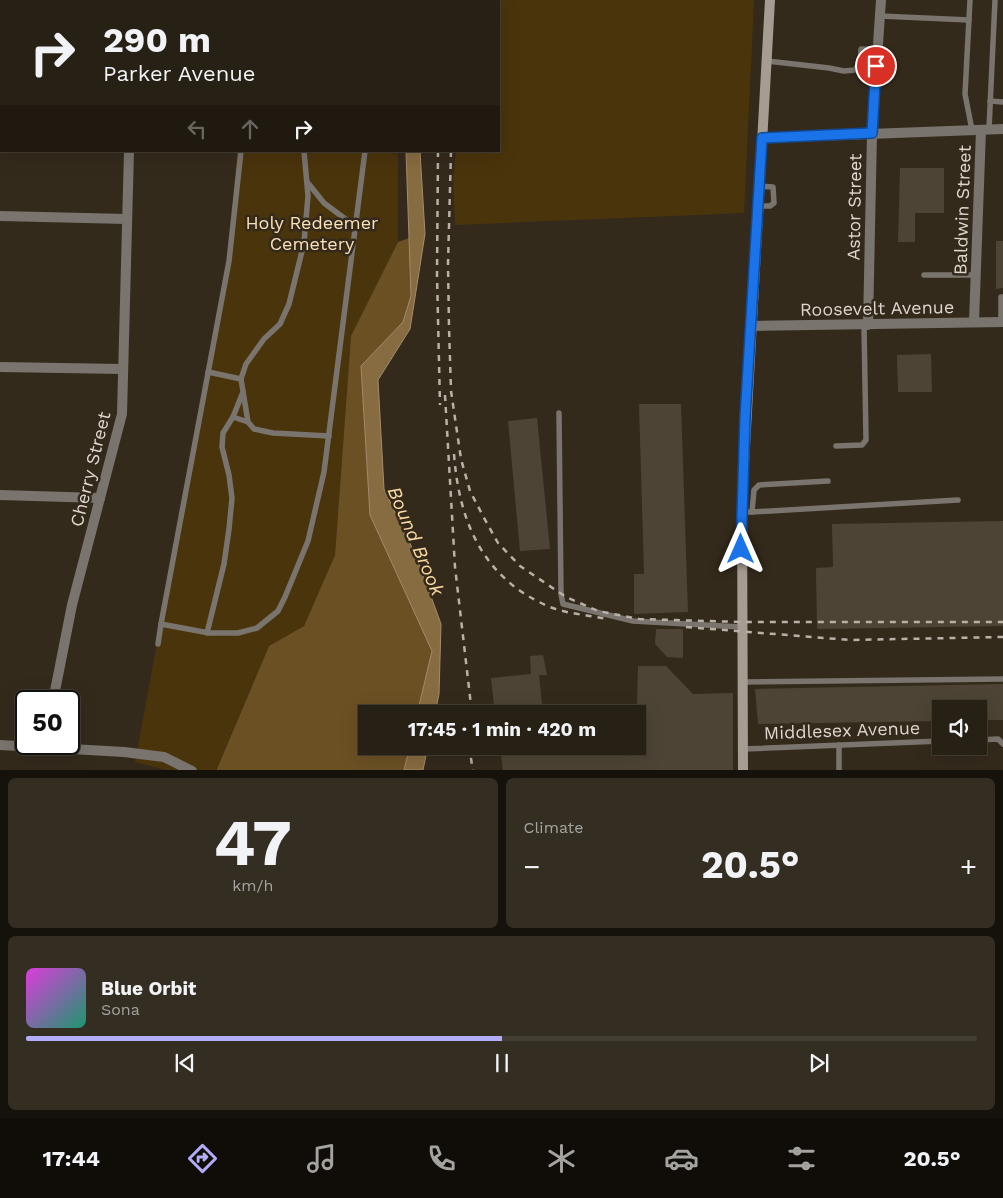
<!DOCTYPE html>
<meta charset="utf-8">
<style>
:root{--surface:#272015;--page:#332d22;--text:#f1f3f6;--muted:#a4a3a0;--line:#433e34;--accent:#b3adf9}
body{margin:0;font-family:"Work Sans",sans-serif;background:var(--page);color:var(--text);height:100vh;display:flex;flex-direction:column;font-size:19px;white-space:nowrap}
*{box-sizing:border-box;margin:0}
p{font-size:16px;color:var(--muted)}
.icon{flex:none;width:28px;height:28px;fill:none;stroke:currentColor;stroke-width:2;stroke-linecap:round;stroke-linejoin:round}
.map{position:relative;height:770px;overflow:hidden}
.side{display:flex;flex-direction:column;gap:8px;padding:8px;background:#15120c;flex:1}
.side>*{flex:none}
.banner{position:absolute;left:0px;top:0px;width:500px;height:152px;box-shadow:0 5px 20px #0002,0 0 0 1px var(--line);background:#272015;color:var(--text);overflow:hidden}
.tools{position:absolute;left:932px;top:700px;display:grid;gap:10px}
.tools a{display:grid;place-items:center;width:55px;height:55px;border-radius:0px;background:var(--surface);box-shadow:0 5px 20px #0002,0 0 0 1px var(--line);font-size:25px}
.speed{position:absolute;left:15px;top:690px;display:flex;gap:10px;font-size:25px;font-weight:700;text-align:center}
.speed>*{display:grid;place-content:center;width:65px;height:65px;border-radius:50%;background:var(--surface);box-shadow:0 5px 20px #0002,0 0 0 1px var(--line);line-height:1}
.speed .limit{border:2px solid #111;border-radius:8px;background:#fff;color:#111}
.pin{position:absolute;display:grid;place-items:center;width:42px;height:42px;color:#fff;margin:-21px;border:2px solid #fff;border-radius:50%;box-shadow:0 1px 5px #0007}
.me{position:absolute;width:55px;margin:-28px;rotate:0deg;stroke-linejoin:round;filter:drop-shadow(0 0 4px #0008)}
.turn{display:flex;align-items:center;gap:18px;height:105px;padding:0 20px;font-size:22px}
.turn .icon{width:65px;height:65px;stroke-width:2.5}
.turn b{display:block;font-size:35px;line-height:42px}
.lanes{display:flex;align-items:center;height:48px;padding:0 20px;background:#0003;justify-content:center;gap:25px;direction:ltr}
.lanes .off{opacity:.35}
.big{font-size:38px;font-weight:700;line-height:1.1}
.side .tile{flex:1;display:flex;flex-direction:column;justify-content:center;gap:8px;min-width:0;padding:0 18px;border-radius:8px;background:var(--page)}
.side .dial{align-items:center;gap:0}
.dial b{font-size:65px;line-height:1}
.song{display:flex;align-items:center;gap:15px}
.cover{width:60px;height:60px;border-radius:8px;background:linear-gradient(135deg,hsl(300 70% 55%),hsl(160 70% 35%))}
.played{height:5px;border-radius:2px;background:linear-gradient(90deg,var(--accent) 50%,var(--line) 50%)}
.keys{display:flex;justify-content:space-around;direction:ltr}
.heat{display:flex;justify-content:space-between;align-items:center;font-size:28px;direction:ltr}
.side .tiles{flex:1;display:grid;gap:8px;grid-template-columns:1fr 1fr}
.tile:last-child{grid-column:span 2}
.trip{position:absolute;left:358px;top:705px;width:288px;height:50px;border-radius:0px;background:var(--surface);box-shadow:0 5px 20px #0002,0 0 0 1px var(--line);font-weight:700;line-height:50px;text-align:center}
.menu{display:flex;height:80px;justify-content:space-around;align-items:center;background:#100d08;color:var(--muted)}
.menu .icon{width:35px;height:35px}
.menu .current{color:var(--accent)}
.menu b{font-size:22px;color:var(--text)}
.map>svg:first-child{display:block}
.green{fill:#4a340c}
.forest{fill:#6b5024}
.water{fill:#886c41;stroke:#a28c6c}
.building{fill:#4e4435}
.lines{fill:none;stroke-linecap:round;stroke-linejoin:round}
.service{stroke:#79746d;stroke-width:5.5}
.minor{stroke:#79746d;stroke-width:10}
.tertiary{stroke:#79746d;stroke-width:10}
.secondary{stroke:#a59d92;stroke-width:10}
.rail{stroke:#b9b1a8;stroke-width:2.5;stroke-dasharray:6 6;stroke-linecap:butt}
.route-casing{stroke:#114b97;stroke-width:12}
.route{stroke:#1a73e8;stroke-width:9}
.labels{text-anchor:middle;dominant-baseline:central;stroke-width:5;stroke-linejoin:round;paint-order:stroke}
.street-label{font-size:18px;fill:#ded7cf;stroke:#342a1c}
.park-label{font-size:18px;fill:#fbe0b8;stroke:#342a1c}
.water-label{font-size:19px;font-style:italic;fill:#fdd9a3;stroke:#342a1c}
</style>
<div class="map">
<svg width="1003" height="771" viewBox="0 0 1003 771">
<rect width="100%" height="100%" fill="#342a1c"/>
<g class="green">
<polygon points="480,0 754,0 744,213 455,225 453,180 456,151 499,151 499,1"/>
<polygon points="237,151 398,151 398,242 351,336 335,555 304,626 269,646 216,770 166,770 135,762 228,260"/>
</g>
<polygon class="forest" points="409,238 412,296 403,322 361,366 370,515 432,651 417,714 366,714 366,746 410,746 404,770 216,771 269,646 304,626 335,555 351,336 398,242"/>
<g class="water">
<polygon points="406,151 420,151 425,234 410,329 378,380 384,489 417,558 441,624 439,694 435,714 417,714 432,651 370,515 361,366 403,322 411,296"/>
<polygon points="410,746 428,746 423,770 404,770"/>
</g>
<g class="building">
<polygon points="900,168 944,168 944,213 915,213 915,242 898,242"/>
<polygon points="996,241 1003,241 1003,288 996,289"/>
<polygon points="931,354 932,392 898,392 897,355"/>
<polygon points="639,404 681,404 688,612 634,614 634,574 644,574"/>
<polygon points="537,418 550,549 520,551 508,421"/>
<polygon points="1003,521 1003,626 817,629 816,568 833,567 832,524"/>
<polygon points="656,629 683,629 683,658 667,657 655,644"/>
<polygon points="543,655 547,675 539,675 543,714 495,714 491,678 531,674 530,656"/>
<polygon points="638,666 666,666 693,694 733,693 733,771 503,771 500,746 636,746"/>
<polygon points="1003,684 1003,720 979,720 979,709 941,709 941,721 758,724 755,689"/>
</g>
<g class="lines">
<g class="service">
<polyline points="316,0 316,1"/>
<polyline points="970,0 965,94 972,130"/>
<polyline points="253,1 254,0"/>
<polyline points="380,1 380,0"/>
<polyline points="880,16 969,20"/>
<polyline points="767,61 829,68 844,71 855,70 860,61 861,49 878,50"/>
<polyline points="990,101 1003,102"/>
<polyline points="989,129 995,0"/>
<polyline points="308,183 324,203 356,227"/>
<polyline points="759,206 770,206 774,203 773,187 760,186"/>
<polyline points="924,275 976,275"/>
<polyline points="1001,322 1001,297 1003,297"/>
<polyline points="208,372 241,379 246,364 264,339 280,324 289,304 304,243 308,196 304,151"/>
<polyline points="241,379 248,422 254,429 273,433 329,436"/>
<polyline points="243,392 233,417 248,422"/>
<polyline points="559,413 561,594 563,604 633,621 741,627"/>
<polyline points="836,446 862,445 866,440 864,325"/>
<polyline points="749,512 752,512 754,490 759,485 828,481"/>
<polyline points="752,512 958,500"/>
<polyline points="161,624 229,261 241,151"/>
<polyline points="207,633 224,564 229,529 232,498 229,475 222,447 223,433 233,417"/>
<polyline points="158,644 161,624 209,633 238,633 257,628 278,611 285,597 308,541 324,472 365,151"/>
<polyline points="742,682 1003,679"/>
<polyline points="979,740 998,739 1003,744"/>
<polyline points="839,745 839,771"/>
<polyline points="743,749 941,741"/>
</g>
<g class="minor">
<polyline points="133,1 133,0"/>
<polyline points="0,23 1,23"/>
<polyline points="762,138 1003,129"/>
<polyline points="0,216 127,219"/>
<polyline points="974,322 981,130"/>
<polyline points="868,325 872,133 881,0"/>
<polyline points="751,326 1003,322"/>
<polyline points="0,367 122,369"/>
<polyline points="0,495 100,498"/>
<polyline points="53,701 72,605 122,414 129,151"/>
</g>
<polyline class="tertiary" points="0,745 124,752 164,757 192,771"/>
<polyline class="secondary" points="743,771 742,500 770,0"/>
<g class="rail">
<polyline points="461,1 461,0"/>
<polyline points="473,1 474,0"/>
<polyline points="438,151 437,275 440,405"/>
<polyline points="451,151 448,264 449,327 451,391 461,459 470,491 483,516 498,543 520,566 566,597 598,611 639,619 741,622 1003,622"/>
<polyline points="445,395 455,567 472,714"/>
<path d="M454,454C459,522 483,579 550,607C568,614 588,615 607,619"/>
<polyline points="686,627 850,640 1003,637"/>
<polyline points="469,746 473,771"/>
</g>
</g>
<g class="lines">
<defs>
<polyline id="route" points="741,549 745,418 762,138 872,133 876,66"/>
</defs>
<use href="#route" class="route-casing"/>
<use href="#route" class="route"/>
</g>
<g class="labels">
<g class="street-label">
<text transform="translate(854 207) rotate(-89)">Astor Street</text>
<text transform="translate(962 210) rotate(-88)">Baldwin Street</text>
<text transform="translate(877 308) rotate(-1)">Roosevelt Avenue</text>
<text transform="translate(90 469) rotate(-76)">Cherry Street</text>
<text transform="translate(842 730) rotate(-2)">Middlesex Avenue</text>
</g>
<g class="park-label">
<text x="312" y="222">Holy Redeemer<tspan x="312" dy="21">Cemetery</tspan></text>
</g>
<g class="water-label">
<text transform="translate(416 541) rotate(67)">Bound Brook</text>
</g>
</g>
</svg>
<div class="tools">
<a><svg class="icon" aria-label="sound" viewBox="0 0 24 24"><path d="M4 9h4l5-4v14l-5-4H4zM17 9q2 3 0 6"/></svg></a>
</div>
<div class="speed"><div class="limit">50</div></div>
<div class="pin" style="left:876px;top:66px;background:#d93025"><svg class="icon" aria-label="arrive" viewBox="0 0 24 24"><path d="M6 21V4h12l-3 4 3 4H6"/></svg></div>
<svg class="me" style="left:741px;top:549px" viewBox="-20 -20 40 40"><path d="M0-17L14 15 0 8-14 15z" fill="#1a73e8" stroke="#fff" stroke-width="4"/></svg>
<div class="trip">17:45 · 1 min · 420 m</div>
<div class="banner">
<div class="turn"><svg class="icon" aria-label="right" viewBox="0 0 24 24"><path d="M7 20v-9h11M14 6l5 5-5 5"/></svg><div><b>290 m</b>Parker Avenue</div></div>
<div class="lanes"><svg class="icon off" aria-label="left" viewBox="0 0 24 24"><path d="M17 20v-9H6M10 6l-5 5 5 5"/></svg><svg class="icon off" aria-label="ahead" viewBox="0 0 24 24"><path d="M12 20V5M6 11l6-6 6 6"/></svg><svg class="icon" aria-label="right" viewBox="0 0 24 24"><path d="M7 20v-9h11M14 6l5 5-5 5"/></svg></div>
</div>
</div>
<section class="side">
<div class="tiles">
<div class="tile dial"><b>47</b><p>km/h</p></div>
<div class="tile"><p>Climate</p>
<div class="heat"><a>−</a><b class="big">20.5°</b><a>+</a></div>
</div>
<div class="tile">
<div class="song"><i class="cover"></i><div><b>Blue Orbit</b><p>Sona</p></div></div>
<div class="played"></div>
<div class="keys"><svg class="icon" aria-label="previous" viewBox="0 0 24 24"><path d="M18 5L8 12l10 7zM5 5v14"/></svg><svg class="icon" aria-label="pause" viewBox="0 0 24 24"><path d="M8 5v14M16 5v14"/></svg><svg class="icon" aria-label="next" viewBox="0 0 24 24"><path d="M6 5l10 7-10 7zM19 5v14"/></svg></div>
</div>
</div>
</section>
<nav class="menu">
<b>17:44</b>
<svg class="icon current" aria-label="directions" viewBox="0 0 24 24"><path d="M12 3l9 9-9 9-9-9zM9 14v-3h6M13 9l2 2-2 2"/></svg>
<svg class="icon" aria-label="music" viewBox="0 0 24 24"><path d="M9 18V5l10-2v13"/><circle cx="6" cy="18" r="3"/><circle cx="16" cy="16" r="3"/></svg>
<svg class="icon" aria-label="phone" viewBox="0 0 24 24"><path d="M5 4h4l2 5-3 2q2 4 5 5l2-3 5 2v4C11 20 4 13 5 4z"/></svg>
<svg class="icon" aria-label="climate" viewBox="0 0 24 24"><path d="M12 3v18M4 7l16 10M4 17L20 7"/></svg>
<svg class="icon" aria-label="car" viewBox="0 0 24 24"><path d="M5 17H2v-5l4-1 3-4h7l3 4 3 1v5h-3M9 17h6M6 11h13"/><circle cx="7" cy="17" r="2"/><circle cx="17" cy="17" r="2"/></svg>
<svg class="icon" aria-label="filters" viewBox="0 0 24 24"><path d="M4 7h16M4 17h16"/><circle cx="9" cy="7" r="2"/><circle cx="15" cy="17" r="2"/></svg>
<b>20.5°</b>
</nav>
